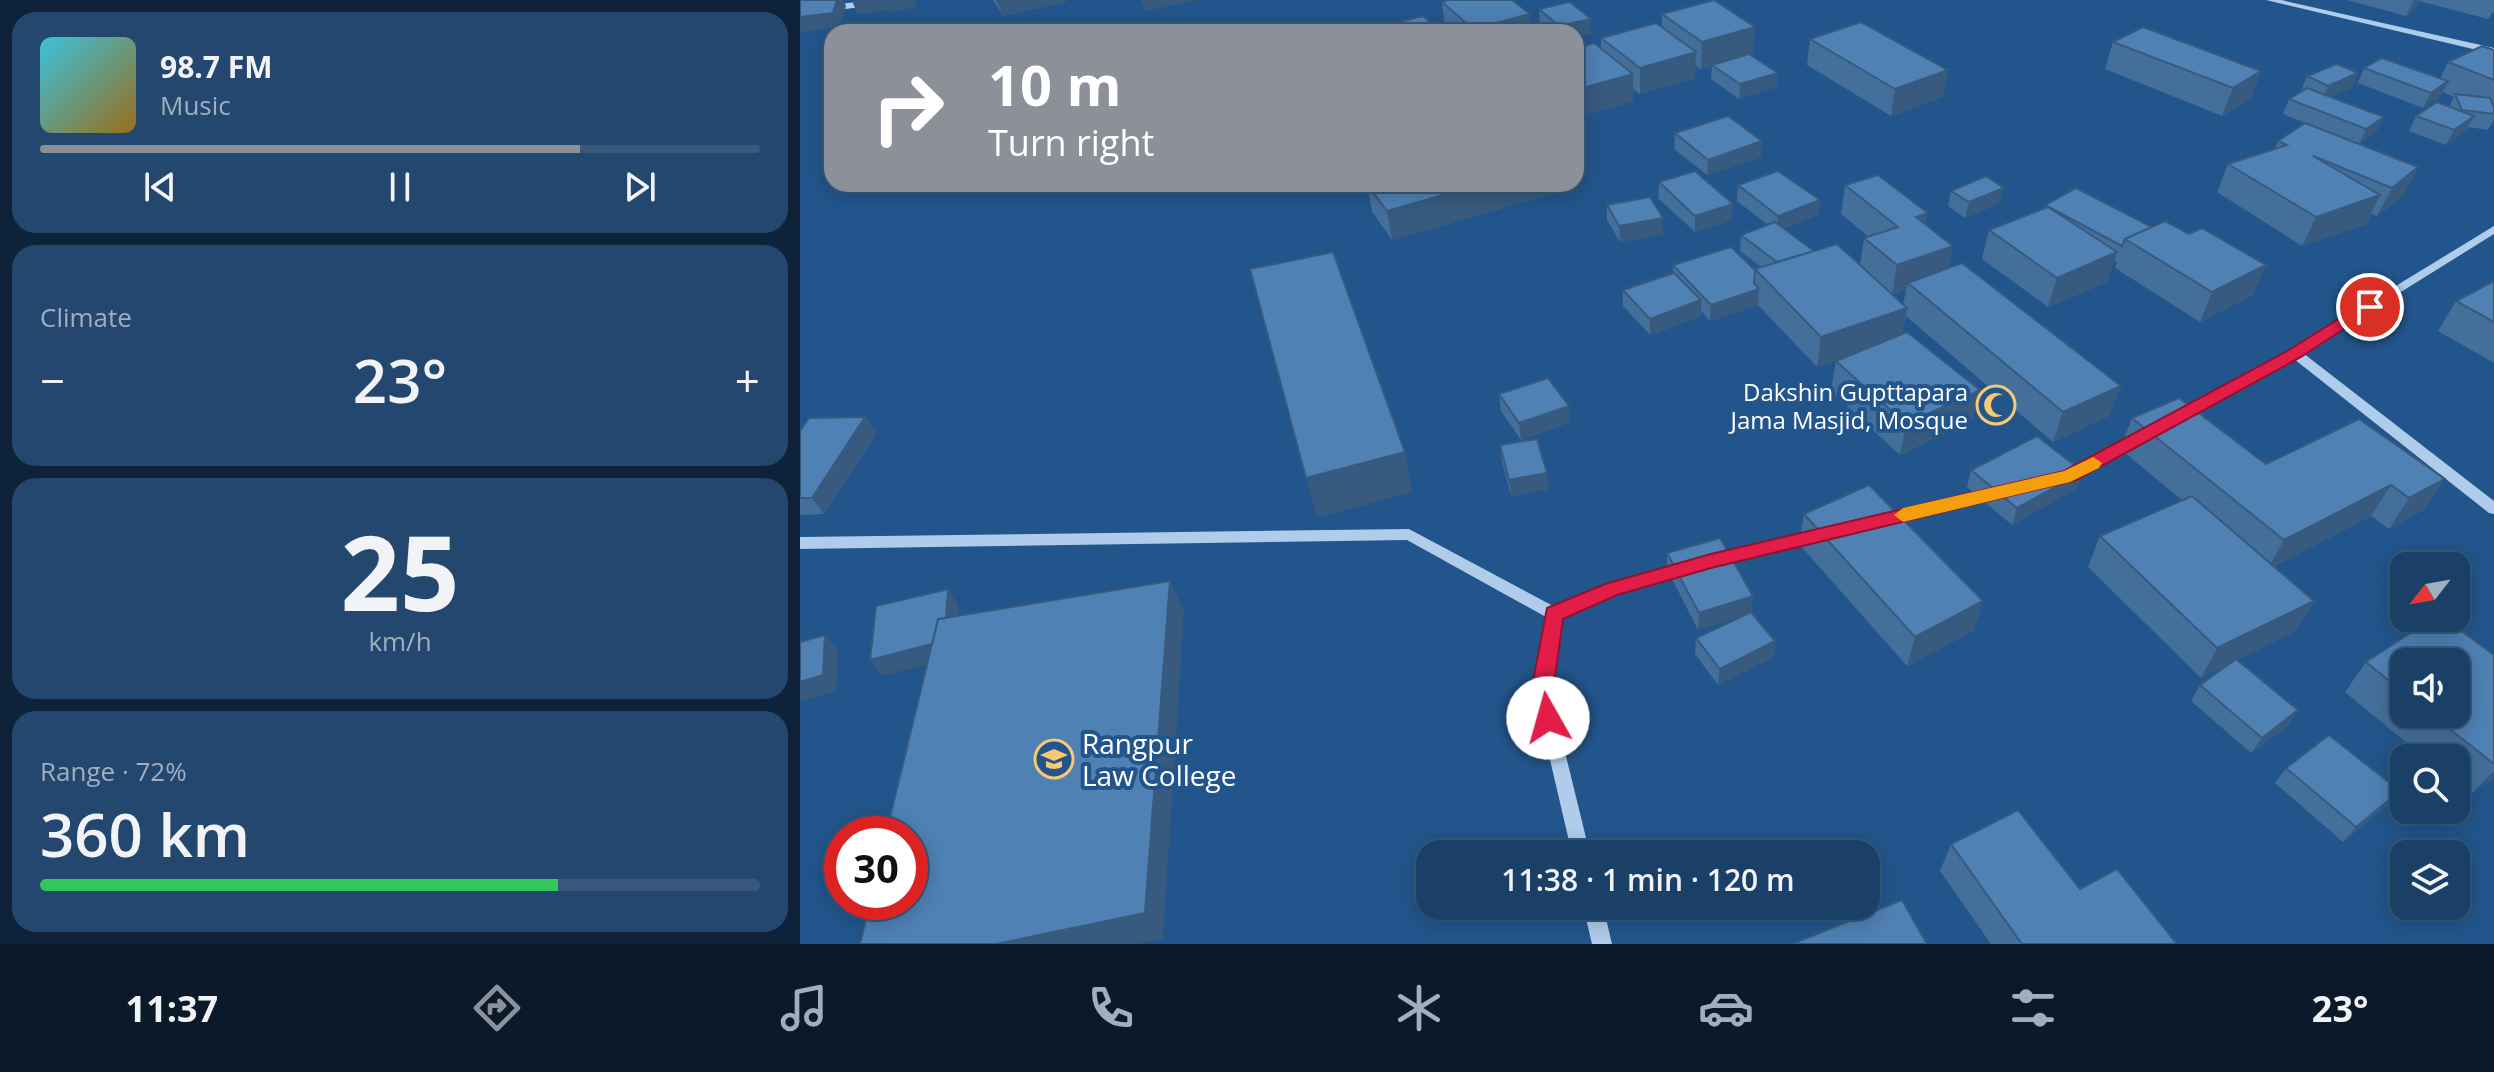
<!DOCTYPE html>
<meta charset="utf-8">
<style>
:root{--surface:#1a4068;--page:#23476e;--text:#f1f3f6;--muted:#9fafc0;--line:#38597c;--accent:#8c9099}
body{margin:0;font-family:"Open Sans",sans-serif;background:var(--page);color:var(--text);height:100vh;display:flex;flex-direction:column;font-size:30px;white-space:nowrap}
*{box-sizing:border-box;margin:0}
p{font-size:26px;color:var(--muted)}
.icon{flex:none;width:44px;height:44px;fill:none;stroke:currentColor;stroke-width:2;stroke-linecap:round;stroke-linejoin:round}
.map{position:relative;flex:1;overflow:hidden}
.panel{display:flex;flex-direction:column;gap:12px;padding:12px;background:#0e2339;width:800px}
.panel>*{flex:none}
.hud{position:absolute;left:24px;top:24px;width:760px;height:168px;border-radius:24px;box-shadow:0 4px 20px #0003,0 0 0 2px var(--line);background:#8c9099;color:#fff;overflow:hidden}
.needle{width:52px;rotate:239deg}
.tools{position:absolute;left:1590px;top:552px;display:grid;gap:16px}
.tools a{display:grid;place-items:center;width:80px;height:80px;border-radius:16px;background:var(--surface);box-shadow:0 4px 20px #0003,0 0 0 2px var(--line);font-size:40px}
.speed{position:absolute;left:24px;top:816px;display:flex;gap:16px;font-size:40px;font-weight:700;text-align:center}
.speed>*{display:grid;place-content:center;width:104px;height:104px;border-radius:50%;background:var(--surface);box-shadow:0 4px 20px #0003,0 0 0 2px var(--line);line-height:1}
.speed .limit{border:12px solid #d22;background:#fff;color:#111}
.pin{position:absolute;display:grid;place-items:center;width:68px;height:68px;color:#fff;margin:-34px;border:4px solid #fff;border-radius:50%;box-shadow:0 2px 8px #0007}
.me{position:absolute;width:88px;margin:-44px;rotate:353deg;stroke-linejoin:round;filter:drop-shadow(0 0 6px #0008)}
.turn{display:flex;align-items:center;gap:28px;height:168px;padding:0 32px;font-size:36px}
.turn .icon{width:104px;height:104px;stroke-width:2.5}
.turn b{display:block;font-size:56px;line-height:68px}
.big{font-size:60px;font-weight:600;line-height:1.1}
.panel .tile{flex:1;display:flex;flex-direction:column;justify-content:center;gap:12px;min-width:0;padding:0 28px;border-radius:24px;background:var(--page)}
.panel .dial{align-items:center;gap:0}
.dial b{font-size:104px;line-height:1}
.song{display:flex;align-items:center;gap:24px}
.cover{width:96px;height:96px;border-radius:12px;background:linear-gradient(135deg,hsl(190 70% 55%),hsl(40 70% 35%))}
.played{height:8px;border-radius:4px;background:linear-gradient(90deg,var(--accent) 75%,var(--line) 75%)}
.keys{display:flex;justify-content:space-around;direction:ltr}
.heat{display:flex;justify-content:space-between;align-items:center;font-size:44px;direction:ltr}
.charge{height:12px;border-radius:6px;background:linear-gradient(90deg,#34c759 72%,var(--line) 0)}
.trip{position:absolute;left:616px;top:840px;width:464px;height:80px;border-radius:24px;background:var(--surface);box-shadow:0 4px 20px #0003,0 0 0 2px var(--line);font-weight:600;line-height:80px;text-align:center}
.tabs{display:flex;height:128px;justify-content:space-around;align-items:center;background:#0a1a2a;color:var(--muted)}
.tabs .icon{width:56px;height:56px}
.tabs .on{color:var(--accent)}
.tabs b{font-size:36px;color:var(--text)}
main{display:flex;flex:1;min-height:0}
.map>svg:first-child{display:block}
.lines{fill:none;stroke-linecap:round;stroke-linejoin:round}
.minor{fill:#afcdeb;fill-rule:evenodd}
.wall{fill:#446f9b;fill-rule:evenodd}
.shaded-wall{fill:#375a7e}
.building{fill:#4f81b4;stroke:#375a7e;stroke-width:2}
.route{fill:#e11d48;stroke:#92132f;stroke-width:2}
.slow{fill:#f59e0b}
.labels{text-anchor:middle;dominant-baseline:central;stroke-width:8;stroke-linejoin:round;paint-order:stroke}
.poi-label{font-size:24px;fill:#fff;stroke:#22558b;text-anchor:end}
.near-poi-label{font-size:28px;fill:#fff;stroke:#22558b;text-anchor:start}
</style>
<main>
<section class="panel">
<div class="tile">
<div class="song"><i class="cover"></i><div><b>98.7 FM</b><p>Music</p></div></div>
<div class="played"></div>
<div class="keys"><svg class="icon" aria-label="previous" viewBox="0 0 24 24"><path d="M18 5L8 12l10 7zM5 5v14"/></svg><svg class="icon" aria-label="pause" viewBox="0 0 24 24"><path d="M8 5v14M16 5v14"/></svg><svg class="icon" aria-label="next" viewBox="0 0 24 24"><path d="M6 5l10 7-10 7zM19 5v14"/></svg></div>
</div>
<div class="tile"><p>Climate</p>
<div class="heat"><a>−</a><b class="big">23°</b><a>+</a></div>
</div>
<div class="tile dial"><b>25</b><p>km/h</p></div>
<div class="tile"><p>Range · 72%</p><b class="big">360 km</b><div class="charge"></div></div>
</section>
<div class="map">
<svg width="1694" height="944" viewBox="0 0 1694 944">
<rect width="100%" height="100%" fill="#22558b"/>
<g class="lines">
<g class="minor">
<polygon points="72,0 95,0 91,3 0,15 0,9"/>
<polygon points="1466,0 1481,0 1694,48 1694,54"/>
<polygon points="1694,226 1694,234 1503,353 1694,501 1694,514 1689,513 1494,359 1383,420 1373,420 1371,417 1373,414 1491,350"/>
<polygon points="1335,435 1340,437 1342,440 1340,443 1270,481 1265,482 1258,477 1260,473"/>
<polygon points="1198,488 1203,489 1205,493 1203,497 1082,525 1077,524 1075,520 1077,516 1082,515"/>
<polygon points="609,529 755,607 807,585 887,562 892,564 895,568 892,572 816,594 761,618 750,691 790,854 772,854 734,691 746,617 607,540 0,549 0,537"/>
<polygon points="1015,530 1020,532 1022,536 1020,540 915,566 910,564 907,560 910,556 915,554"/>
<polygon points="783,906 803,906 812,944 792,944"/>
</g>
</g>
<g class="wall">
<polygon points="193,0 265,0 266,2 203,16"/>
<polygon points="1547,0 1694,0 1694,11 1688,19 1619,1 1617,6 1606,16"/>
<polygon points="642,2 731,32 650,32 645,27"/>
<polygon points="739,9 791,33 776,37 776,32 750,32 740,23"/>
<polygon points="862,14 953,54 950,54 978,73 976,87 939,99 911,79 912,66 901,69 895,65 895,78 840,94 833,89 833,101 776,118 776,48 801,49 801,38 862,27"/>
<polygon points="1010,39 1148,70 1143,97 1091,116 1007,65"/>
<polygon points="1313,42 1461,71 1451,98 1422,116 1305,69"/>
<polygon points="1694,50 1694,120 1688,130 1669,127 1666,131 1646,145 1609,131 1616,116 1649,107 1654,97 1643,92 1641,96 1623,108 1558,83 1564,68 1640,78 1648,62"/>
<polygon points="1507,76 1552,88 1530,97 1584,117 1576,132 1559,144 1604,195 1577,216 1571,214 1566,224 1502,246 1417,192 1428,164 1475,149 1478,141 1505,123 1483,114 1489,99 1501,91"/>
<polygon points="875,133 961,157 907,175 874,149"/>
<polygon points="859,182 932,220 895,232 858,198"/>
<polygon points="567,184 761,191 592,240 572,212"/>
<path d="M938,185L1020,200L1018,215L984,228L1014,251L1060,265L1064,238L1069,237L1041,214L1045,185L1126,225L1148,268L1321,386L1309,416L1253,442L1106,316L1102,334L1180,390L1172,420L1100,455L1031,391L1036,361L1043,358L1017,367L958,305L910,321L901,311V316L850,335L823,306V290L873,273V265L955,270L961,267L940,251L941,235L968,225L937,201ZM1106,290L1103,305L1092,295Z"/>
<polygon points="1151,191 1200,203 1165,218 1148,206"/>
<polygon points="807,205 863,234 820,242 807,220"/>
<polygon points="1245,205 1453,295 1400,322 1315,268 1317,262 1314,260 1307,282 1248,307 1182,259 1189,230 1244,208"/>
<polygon points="1694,281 1694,363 1638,331 1656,301"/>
<polygon points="699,394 770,422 721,440 701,411"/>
<polygon points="65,417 76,434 24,514 0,515 0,431"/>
<polygon points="1332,418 1466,464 1559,419 1625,509 1589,529 1571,516 1475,566 1514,601 1495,631 1437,660 1488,726 1451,753 1391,701 1400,685 1432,662 1401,678 1288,567 1300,536 1382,500 1320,449"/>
<polygon points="700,445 749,489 711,496 702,462"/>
<polygon points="1171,470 1283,472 1277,488 1212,525 1167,487"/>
<polygon points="1004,514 1183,601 1173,631 1107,666 999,544"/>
<polygon points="867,553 951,613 975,641 973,657 918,685 895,654 896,638 947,614 898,630 867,569"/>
<path d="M1694,655V777L1670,795L1656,784V758H1625L1545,692L1566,662ZM1604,662L1656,714H1604Z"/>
<polygon points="1486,768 1586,806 1543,842 1475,783"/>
<polygon points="1151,844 1280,889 1377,944 1191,944 1140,871"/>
</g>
<g class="shaded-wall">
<polygon points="37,0 43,0 46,6 40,27 0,32 0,17"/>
<polygon points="59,0 115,0 116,7 90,12 87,5 88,10 58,15 52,1"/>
<polygon points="196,0 265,0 266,2 203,16"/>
<polygon points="341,0 400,0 345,11"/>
<polygon points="1614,0 1619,0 1617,6 1606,16"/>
<polygon points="730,14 731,32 673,32 673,29"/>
<polygon points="791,19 791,33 776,37 776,32 760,32 759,26"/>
<polygon points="955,27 953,54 901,69 902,42"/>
<polygon points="896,52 895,78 840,94 840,68"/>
<polygon points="1148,70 1143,97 1091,116 1095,89"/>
<polygon points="1461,71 1451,98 1422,116 1433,88"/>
<polygon points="978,73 976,87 939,99 940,84"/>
<polygon points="1558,73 1552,88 1522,101 1528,86"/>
<polygon points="833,74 833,101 776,118 776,90"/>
<polygon points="1648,81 1641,96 1623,108 1631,93"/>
<polygon points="1674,116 1666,131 1646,145 1654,130"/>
<polygon points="1584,117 1576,132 1559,144 1566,129"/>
<polygon points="962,141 961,157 907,175 908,160"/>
<polygon points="1618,167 1604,195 1577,216 1592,188"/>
<polygon points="682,184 760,184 761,191 592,240 587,211"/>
<polygon points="1204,188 1200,203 1165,218 1169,202"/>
<polygon points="1580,195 1566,224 1502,246 1516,217"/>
<polygon points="1020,200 1018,215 977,231 978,216"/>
<polygon points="933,204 932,220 895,232 895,216"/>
<polygon points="1128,213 1123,242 1116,217"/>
<polygon points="863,218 863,234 820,242 819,226"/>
<polygon points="1153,246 1147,275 1108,283 1106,290 1092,295 1097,265"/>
<polygon points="1317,252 1307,282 1248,307 1257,278"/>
<polygon points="1466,265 1453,295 1400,322 1412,292"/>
<polygon points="959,289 958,305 910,321 911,305"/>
<polygon points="901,300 901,316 850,335 850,319"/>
<polygon points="1107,308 1102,338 1017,367 1021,337"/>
<polygon points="1321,386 1309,416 1253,442 1263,412"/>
<polygon points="1180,390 1172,420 1100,455 1106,424"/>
<polygon points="769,406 770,422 721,440 719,423"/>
<polygon points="65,417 76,434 24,514 12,498"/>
<polygon points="605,452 613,492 517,518 506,478"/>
<polygon points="1283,472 1277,488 1212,525 1217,508"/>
<polygon points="747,473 749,489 711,496 709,480"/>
<polygon points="1645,479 1625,509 1589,529 1609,498"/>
<polygon points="1591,485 1571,516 1467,570 1484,540"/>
<polygon points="370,581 384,611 363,938 337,944 196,944"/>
<polygon points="148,589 158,605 156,657 82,676 70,660"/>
<polygon points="953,596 952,613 898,630 899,613"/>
<polygon points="1183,601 1173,631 1107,666 1115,637"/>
<polygon points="1514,601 1495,631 1401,678 1417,648"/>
<polygon points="25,635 38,651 36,691 0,702 0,682"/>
<polygon points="975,641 973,657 918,685 920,669"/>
<polygon points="1498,710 1488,726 1451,753 1462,738"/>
<polygon points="1694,771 1694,777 1670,795"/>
<polygon points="1600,791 1586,806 1543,842 1556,827"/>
</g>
<g class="building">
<polygon points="0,0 37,0 33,13 0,17"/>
<polygon points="649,0 712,0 730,14 673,29 642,2"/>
<polygon points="914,0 955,27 902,42 862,14"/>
<polygon points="770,2 791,19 759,26 739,9"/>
<polygon points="623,16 642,32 559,32"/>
<polygon points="1061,22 1148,70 1095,89 1010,39"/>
<polygon points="856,23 896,52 840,68 801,38"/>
<polygon points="1343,27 1461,71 1433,88 1313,42"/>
<polygon points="794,43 833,74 776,90 776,48"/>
<polygon points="1682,46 1694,50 1694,80 1648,62"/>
<polygon points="949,54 978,73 940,84 912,65"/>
<polygon points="1582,58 1648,81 1631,93 1564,68"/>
<polygon points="1537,64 1558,73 1528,86 1507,76"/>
<polygon points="1507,88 1584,117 1566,129 1489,99"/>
<polygon points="1655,94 1690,98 1694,108 1694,114 1662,110"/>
<polygon points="1637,102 1674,116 1654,130 1616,116"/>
<polygon points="928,116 962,141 908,160 875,133"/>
<polygon points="1505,123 1618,167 1592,188 1513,156 1580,195 1516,217 1428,164 1487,145 1478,141"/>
<polygon points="895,171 933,204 895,216 859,182"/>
<polygon points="978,171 1020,200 978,216 938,185"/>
<polygon points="1078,175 1128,213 1116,217 1153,246 1097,265 1064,238 1098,227 1045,185"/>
<polygon points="1186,176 1204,188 1169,202 1151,191"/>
<polygon points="567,184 682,184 587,211"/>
<polygon points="1276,188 1352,227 1325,239 1322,246 1245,205"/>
<polygon points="850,197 863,218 819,226 807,205"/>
<polygon points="1248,207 1317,252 1257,278 1189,230"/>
<polygon points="1365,221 1389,234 1402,228 1466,265 1412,292 1325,239"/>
<polygon points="975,222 1014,251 977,262 941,235"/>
<polygon points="1037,244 1107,308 1021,337 955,269"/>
<polygon points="931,247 955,270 954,283 959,289 911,305 873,265"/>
<polygon points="533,252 605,452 506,478 450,269"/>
<polygon points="1162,263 1321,386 1263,412 1108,283"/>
<polygon points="874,273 901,300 850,319 823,290"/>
<polygon points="1694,281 1694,322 1656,301"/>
<polygon points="1107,332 1180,390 1106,424 1036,361"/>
<polygon points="748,378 769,406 719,423 699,394"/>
<polygon points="1379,398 1466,464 1559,419 1645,479 1609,498 1591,485 1484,540 1332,418"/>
<polygon points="65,417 12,498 0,498 0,431 9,418"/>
<polygon points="1237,436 1283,472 1217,508 1171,470"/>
<polygon points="737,439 747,473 709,480 700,445"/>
<polygon points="1069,485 1183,601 1115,637 1004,514"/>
<polygon points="1392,496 1514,601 1417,648 1300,536"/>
<polygon points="920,538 953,596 899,613 867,553"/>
<polygon points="370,581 345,913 196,944 60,944 70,902 110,902 110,834 86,834 138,619"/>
<polygon points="148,589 146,618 138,619 132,644 70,660 76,606"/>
<polygon points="951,612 975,641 920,669 896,638"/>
<polygon points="1633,618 1644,618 1694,655 1694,764 1631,714 1656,714 1656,662 1604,662 1604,693 1566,662"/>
<polygon points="25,635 23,675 0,682 0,642"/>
<polygon points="1436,659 1498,710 1462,738 1400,685"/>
<polygon points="1529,735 1600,791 1556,827 1486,768"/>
<polygon points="1218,810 1280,889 1317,869 1377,944 1222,944 1151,844"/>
<polygon points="1102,900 1127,944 992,944"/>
</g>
<polygon class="route" points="1564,303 1577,307 1501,357 1276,480 911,568 817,595 763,619 753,691 759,718 756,725 741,725 731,691 747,608 805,584 911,554 1264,471 1489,350"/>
<polygon class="slow" points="1293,457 1302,463 1299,468 1270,482 1103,522 1094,515 1103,508 1264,471"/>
<defs>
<symbol id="mosque-ring" viewBox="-11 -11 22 22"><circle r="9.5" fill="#22558b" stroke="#f7c972" stroke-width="1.5"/><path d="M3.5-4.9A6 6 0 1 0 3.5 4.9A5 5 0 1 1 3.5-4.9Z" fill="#f7c972"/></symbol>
<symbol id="university-ring" viewBox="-11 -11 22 22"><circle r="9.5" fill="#22558b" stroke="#f7c972" stroke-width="1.5"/><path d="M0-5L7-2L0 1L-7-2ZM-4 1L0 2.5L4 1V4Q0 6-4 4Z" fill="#f7c972"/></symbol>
</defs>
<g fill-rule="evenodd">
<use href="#mosque-ring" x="1174" y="383" width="44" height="44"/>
<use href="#university-ring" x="232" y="737" width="44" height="44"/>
</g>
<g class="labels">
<g class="poi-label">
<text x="1168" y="391">Dakshin Gupttapara<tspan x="1168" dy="28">Jama Masjid, Mosque</tspan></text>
</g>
<g class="near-poi-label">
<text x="282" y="743">Rangpur<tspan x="282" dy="32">Law College</tspan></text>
</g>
</g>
</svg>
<div class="tools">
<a><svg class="needle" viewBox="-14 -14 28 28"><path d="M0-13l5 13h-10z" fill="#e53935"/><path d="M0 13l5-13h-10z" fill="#9fafc0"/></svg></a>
<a><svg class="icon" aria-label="sound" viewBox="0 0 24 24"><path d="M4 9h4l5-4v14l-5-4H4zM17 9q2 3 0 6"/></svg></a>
<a><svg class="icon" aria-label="search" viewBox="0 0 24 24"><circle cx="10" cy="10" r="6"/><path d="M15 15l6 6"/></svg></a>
<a><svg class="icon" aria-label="layers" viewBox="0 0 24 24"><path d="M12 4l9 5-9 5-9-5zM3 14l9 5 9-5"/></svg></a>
</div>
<div class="speed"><div class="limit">30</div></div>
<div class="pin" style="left:1570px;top:307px;background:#d93025"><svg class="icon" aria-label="arrive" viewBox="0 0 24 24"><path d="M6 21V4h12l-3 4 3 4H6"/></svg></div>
<svg class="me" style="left:748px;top:718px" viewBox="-20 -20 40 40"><circle r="19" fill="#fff"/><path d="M0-13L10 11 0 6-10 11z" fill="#e11d48"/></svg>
<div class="trip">11:38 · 1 min · 120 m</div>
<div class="hud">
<div class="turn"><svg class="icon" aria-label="right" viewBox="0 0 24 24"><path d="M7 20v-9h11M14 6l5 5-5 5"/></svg><div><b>10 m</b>Turn right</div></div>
</div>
</div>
</main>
<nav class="tabs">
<b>11:37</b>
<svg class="icon on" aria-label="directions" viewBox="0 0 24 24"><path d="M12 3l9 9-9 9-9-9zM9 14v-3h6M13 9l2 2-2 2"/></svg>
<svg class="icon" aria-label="music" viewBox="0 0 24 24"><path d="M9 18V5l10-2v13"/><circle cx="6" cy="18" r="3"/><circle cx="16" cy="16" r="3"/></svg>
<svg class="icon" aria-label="phone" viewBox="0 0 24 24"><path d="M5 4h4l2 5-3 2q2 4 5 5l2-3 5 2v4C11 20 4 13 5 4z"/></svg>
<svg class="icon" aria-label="climate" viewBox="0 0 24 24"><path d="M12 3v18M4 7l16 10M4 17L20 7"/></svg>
<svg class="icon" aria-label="car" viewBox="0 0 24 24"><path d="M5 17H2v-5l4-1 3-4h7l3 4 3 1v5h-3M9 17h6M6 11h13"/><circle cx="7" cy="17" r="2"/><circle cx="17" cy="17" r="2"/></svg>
<svg class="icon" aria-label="filters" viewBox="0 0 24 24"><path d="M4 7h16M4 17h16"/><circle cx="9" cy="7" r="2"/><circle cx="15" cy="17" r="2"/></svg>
<b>23°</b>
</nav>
